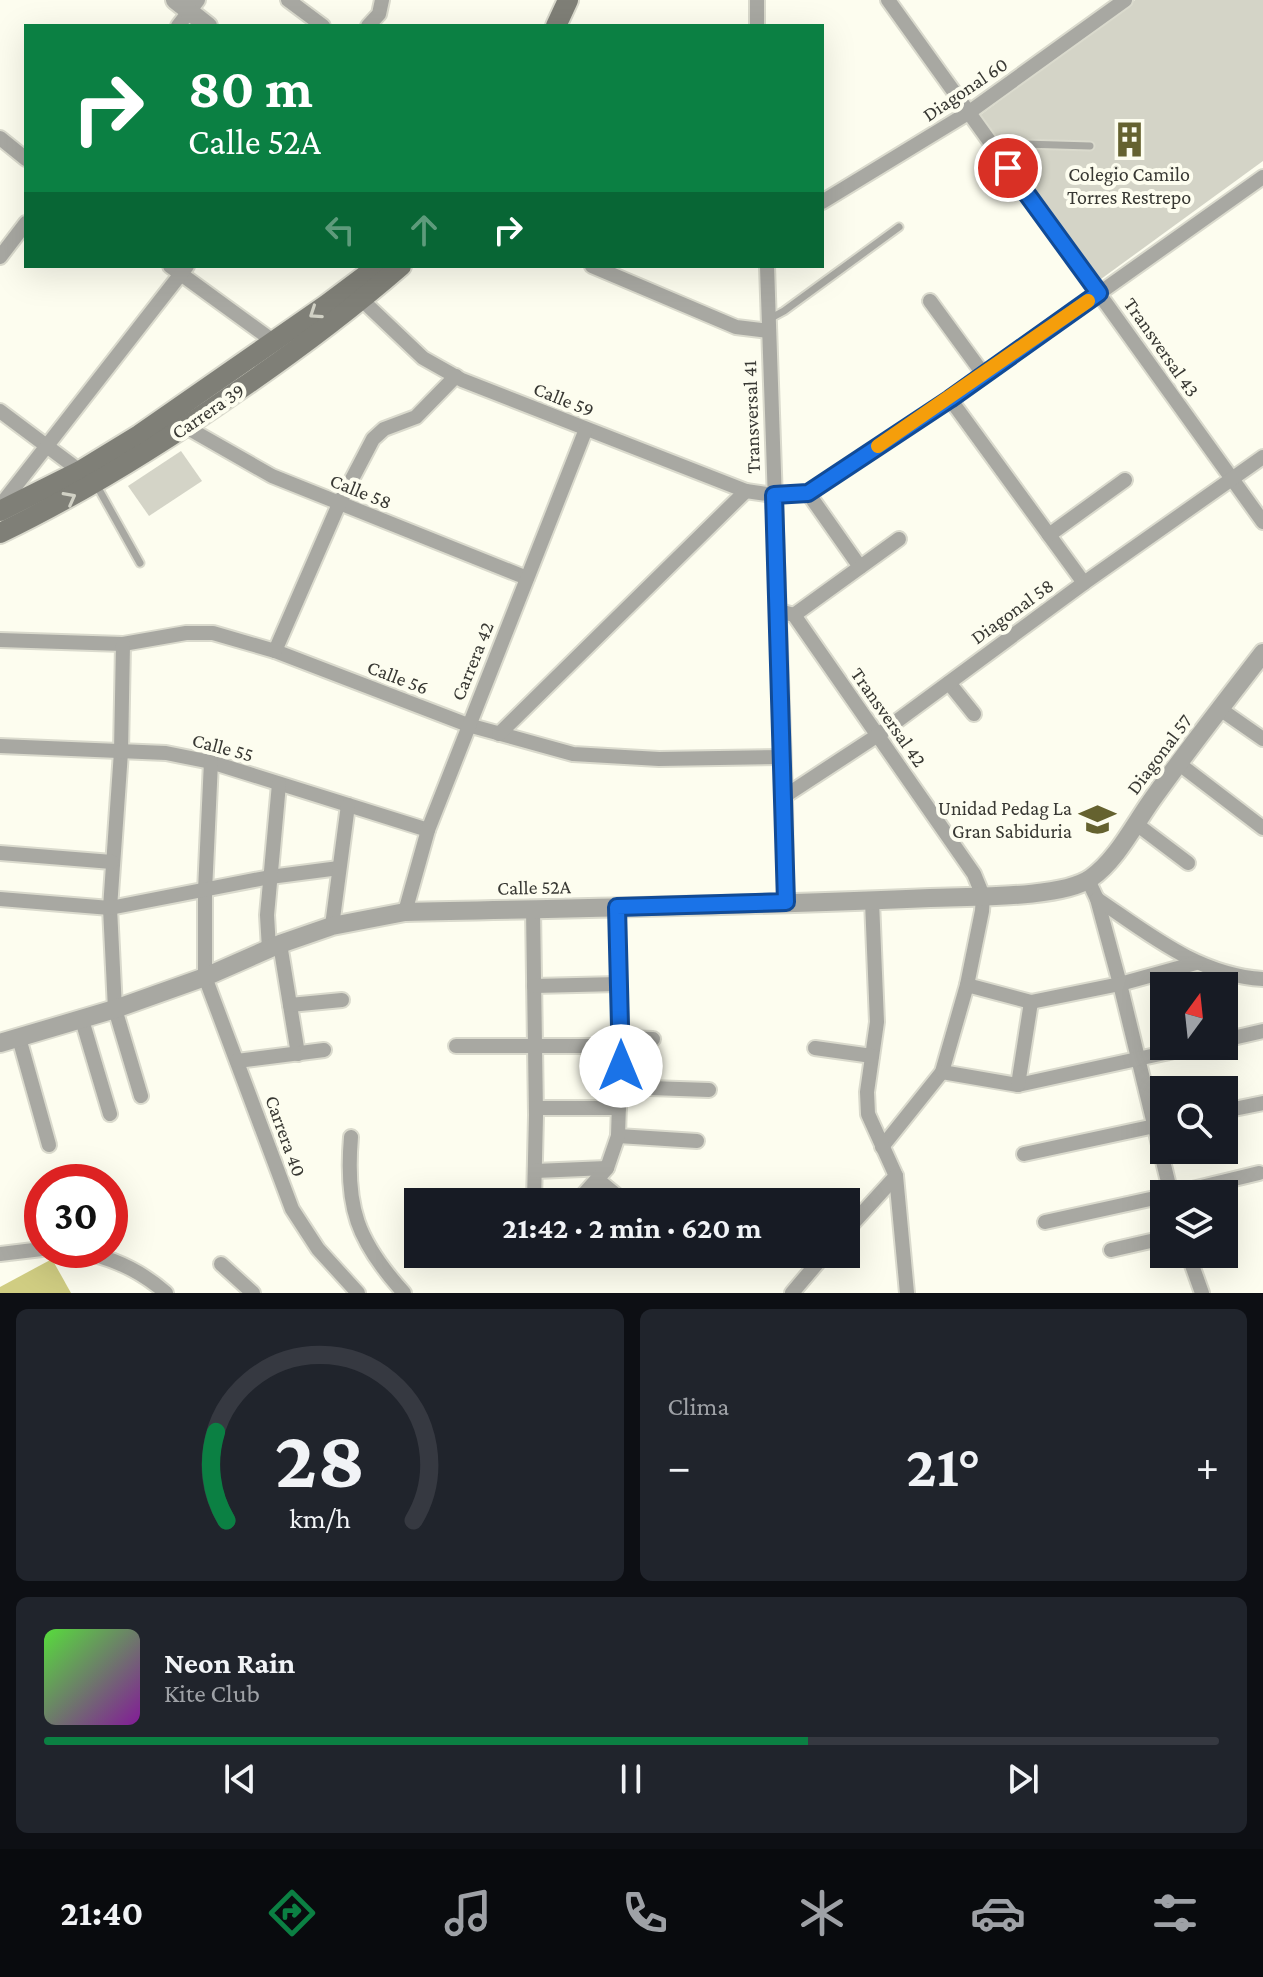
<!DOCTYPE html>
<html lang="es">
<meta charset="utf-8">
<style>
:root{--surface:#171b24;--page:#20242c;--text:#f1f3f6;--muted:#9ea1a6;--line:#363941;--accent:#0b8043}
body{margin:0;font-family:"Crimson Pro",serif;background:var(--page);color:var(--text);height:100vh;display:flex;flex-direction:column;font-size:30px;white-space:nowrap}
*{box-sizing:border-box;margin:0}
p{font-size:26px;color:var(--muted)}
.icon{flex:none;width:44px;height:44px;fill:none;stroke:currentColor;stroke-width:2;stroke-linecap:round;stroke-linejoin:round}
.map{position:relative;height:1293px;overflow:hidden}
.drawer{display:flex;flex-direction:column;gap:16px;padding:16px;background:#0d0f14;flex:1}
.drawer>*{flex:none}
.hud{position:absolute;left:24px;top:24px;width:800px;height:244px;border-radius:0px;box-shadow:0 8px 32px #0002;background:#0b8043;color:#fff;overflow:hidden}
.needle{width:52px;rotate:15deg}
.buttons{position:absolute;left:1150px;top:972px;display:grid;gap:16px}
.buttons a{display:grid;place-items:center;width:88px;height:88px;border-radius:0px;background:var(--surface);box-shadow:0 8px 32px #0002;font-size:40px}
.speed{position:absolute;left:24px;top:1164px;display:flex;gap:16px;font-size:40px;font-weight:700;text-align:center}
.speed>*{display:grid;place-content:center;width:104px;height:104px;border-radius:50%;background:var(--surface);box-shadow:0 8px 32px #0002;line-height:1}
.speed .limit{border:12px solid #d22;background:#fff;color:#111}
.pin{position:absolute;display:grid;place-items:center;width:68px;height:68px;color:#fff;margin:-34px;border:4px solid #fff;border-radius:50%;box-shadow:0 2px 8px #0007}
.me{position:absolute;width:88px;margin:-44px;rotate:0deg;stroke-linejoin:round;filter:drop-shadow(0 0 6px #0008)}
.turn{display:flex;align-items:center;gap:28px;height:168px;padding:0 32px;font-size:36px}
.turn .icon{width:104px;height:104px;stroke-width:2.5}
.turn b{display:block;font-size:56px;line-height:68px}
.lanes{display:flex;align-items:center;height:76px;padding:0 32px;background:#0003;justify-content:center;gap:40px;direction:ltr}
.lanes .off{opacity:.35}
.big{font-size:60px;font-weight:700;line-height:1.1}
.drawer .card{flex:1;display:flex;flex-direction:column;justify-content:center;gap:12px;min-width:0;padding:0 28px;border-radius:12px;background:var(--page)}
.drawer .dial{align-items:center;gap:0}
.dial svg{height:208px;overflow:visible;fill:none;stroke:var(--line);stroke-width:7;stroke-linecap:round;text-anchor:middle}
.dial text{fill:var(--text);stroke:none}
.song{display:flex;align-items:center;gap:24px}
.cover{width:96px;height:96px;border-radius:12px;background:linear-gradient(135deg,hsl(110 70% 55%),hsl(290 70% 35%))}
.played{height:8px;border-radius:4px;background:linear-gradient(90deg,var(--accent) 65%,var(--line) 65%)}
.keys{display:flex;justify-content:space-around;direction:ltr}
.heat{display:flex;justify-content:space-between;align-items:center;font-size:44px;direction:ltr}
.drawer .tiles{flex:1;display:grid;gap:16px;grid-template-columns:1fr 1fr}
.card:last-child{grid-column:span 2}
.trip{position:absolute;left:404px;top:1188px;width:456px;height:80px;border-radius:0px;background:var(--surface);box-shadow:0 8px 32px #0002;font-weight:700;line-height:80px;text-align:center}
.tabs{display:flex;height:128px;justify-content:space-around;align-items:center;background:#090b0e;color:var(--muted)}
.tabs .icon{width:56px;height:56px}
.tabs .current{color:var(--accent)}
.tabs b{font-size:36px;color:var(--text)}
.map>svg:first-child{display:block}
.green{fill:#d0cd82}
.building{fill:#d4d4c7}
.lines{fill:none;stroke-linecap:round;stroke-linejoin:round}
.service-casing{stroke:#dadacd;stroke-width:11}
.minor-casing{stroke:#dadacd;stroke-width:18}
.tertiary-casing{stroke:#dadacd;stroke-width:22}
.secondary-casing{stroke:#dadacd;stroke-width:24}
.service{stroke:#a8a8a2;stroke-width:7}
.minor{stroke:#a8a8a2;stroke-width:14}
.tertiary{stroke:#a8a8a2;stroke-width:18}
.secondary{stroke:#7f7f77;stroke-width:20}
.oneway{stroke:#d1d1c5}
.route-casing{stroke:#114b97;stroke-width:20}
.route{stroke:#1a73e8;stroke-width:14}
.slow{stroke:#f59e0b;stroke-width:14}
.labels{text-anchor:middle;dominant-baseline:central;stroke-width:8;stroke-linejoin:round;paint-order:stroke}
.street-label{font-size:20px;fill:#383833;stroke:#fdfdef}
.poi-label{font-size:20px;fill:#383833;stroke:#fdfdef}
</style>
<div class="map">
<svg width="1263" height="1293" viewBox="0 0 1263 1293">
<rect width="100%" height="100%" fill="#fdfdef"/>
<polygon class="green" points="52,1259 71,1293 0,1293 0,1287"/>
<g class="building">
<polygon points="1135,0 1263,0 1263,161 1101,279 979,116"/>
<polygon points="181,451 202,481 149,516 128,486"/>
</g>
<g class="lines">
<defs>
<g id="service">
<polyline points="992,143 1090,146"/>
<polyline points="771,318 784,311 899,227"/>
<polyline points="97,486 140,563"/>
</g>
<g id="minor">
<polyline points="288,0 323,26"/>
<polyline points="757,0 757,26"/>
<polyline points="888,0 1263,522"/>
<polyline points="178,26 198,0"/>
<polyline points="368,26 379,14 382,0"/>
<polyline points="0,138 26,159"/>
<polyline points="822,202 968,113 1125,0"/>
<polyline points="0,257 26,223"/>
<polyline points="170,266 273,341"/>
<polyline points="592,266 736,327 769,331"/>
<polyline points="767,266 785,796 786,902"/>
<polyline points="362,300 423,358 462,380 746,491 774,495 808,493 950,399 1263,177"/>
<polyline points="930,301 984,375"/>
<polyline points="950,399 1084,583"/>
<polyline points="0,411 80,471"/>
<polyline points="186,427 272,476 527,578"/>
<polyline points="808,493 860,567"/>
<polyline points="0,506 187,266"/>
<polyline points="1049,535 1125,480"/>
<polyline points="779,611 794,615 974,874 983,896 982,911 967,985 942,1072 882,1147"/>
<polyline points="794,615 899,539"/>
<polyline points="0,640 123,644 186,633 213,633 275,651 468,725 573,754 659,759 783,757"/>
<polyline points="123,644 121,752 110,908 115,1009 141,1096"/>
<polyline points="275,651 339,504 373,439 384,429 416,417 456,376"/>
<polyline points="949,683 974,714"/>
<polyline points="1220,709 1263,739"/>
<polyline points="499,734 746,491"/>
<polyline points="0,746 166,753 211,762 428,830"/>
<polyline points="211,762 205,891 205,977 292,1209 318,1249 358,1293"/>
<polyline points="1178,763 1263,828"/>
<polyline points="785,796 878,735 1084,583 1263,457"/>
<polyline points="1135,823 1188,863"/>
<polyline points="0,853 112,862"/>
<polyline points="1088,880 1097,899 1120,984 1171,1194"/>
<polyline points="0,899 110,908 270,877 339,868"/>
<path d="M1097,899C1149,934 1198,975 1263,979"/>
<polyline points="872,901 877,1022 867,1092 868,1114 896,1176 907,1293"/>
<polyline points="533,909 536,1115 534,1202"/>
<polyline points="405,912 428,830 586,429"/>
<polyline points="332,926 348,805"/>
<polyline points="280,944 298,1054"/>
<polyline points="269,949 267,915 279,784"/>
<polyline points="967,985 1031,1002 1120,984 1196,963"/>
<polyline points="534,986 619,984"/>
<polyline points="290,1005 342,1000"/>
<polyline points="82,1020 110,1114"/>
<polyline points="19,1038 49,1145"/>
<polyline points="621,1038 653,1039"/>
<polyline points="1224,1040 1263,1031"/>
<polyline points="456,1046 621,1046"/>
<polyline points="815,1048 872,1056"/>
<polyline points="237,1061 324,1050"/>
<polyline points="942,1072 1018,1085 1197,1046"/>
<polyline points="1018,1085 1031,1002"/>
<polyline points="621,1087 709,1090"/>
<polyline points="536,1108 619,1108"/>
<polyline points="1224,1111 1263,1103"/>
<polyline points="618,1136 697,1141"/>
<path d="M351,1137C345,1207 357,1241 404,1293"/>
<polyline points="1024,1154 1164,1124"/>
<polyline points="535,1171 607,1168"/>
<polyline points="598,1180 621,1199"/>
<polyline points="1172,1194 1259,1173"/>
<polyline points="577,1202 607,1168 618,1136 621,1038 617,907"/>
<polyline points="1045,1222 1164,1196"/>
<polyline points="846,1231 896,1176"/>
<path d="M73,1250C109,1256 139,1269 166,1293"/>
<polyline points="1111,1250 1164,1238"/>
<polyline points="0,1254 42,1249"/>
<polyline points="1188,1254 1202,1293"/>
<polyline points="221,1264 253,1293"/>
<polyline points="792,1293 825,1254"/>
</g>
<g id="tertiary">
<polyline points="175,0 208,26"/>
<path d="M0,1043L115,1009L205,977L280,944L332,926L405,912C580,908 755,906 930,898C969,896 1061,899 1091,878C1117,860 1135,823 1154,797C1189,748 1226,701 1263,653"/>
</g>
<g id="secondary">
<polyline points="556,26 568,0"/>
<polyline points="0,511 80,471 139,435 326,305 378,266"/>
<path d="M0,533C83,493 160,445 236,392C293,353 348,312 401,266"/>
</g>
</defs>
<use href="#service" class="service-casing"/>
<use href="#minor" class="minor-casing"/>
<use href="#tertiary" class="tertiary-casing"/>
<use href="#secondary" class="secondary-casing"/>
<use href="#service" class="service"/>
<use href="#minor" class="minor"/>
<use href="#tertiary" class="tertiary"/>
<use href="#secondary" class="secondary"/>
</g>
<defs><path id="oneway-chevron" d="M-2-3.5L2.5 0L-2 3.5" fill="none" stroke-width="1.6" stroke-linecap="round" stroke-linejoin="round" transform="scale(2)"/></defs>
<g class="oneway">
<use href="#oneway-chevron" transform="translate(315 313) rotate(146)"/>
<use href="#oneway-chevron" transform="translate(70 498) rotate(-28)"/>
</g>
<g class="lines">
<defs>
<polyline id="route" points="621,1066 617,907 786,902 774,495 808,493 950,399 1099,293 1008,168"/>
</defs>
<use href="#route" class="route-casing"/>
<use href="#route" class="route"/>
<polyline class="slow" points="878,446 1088,301"/>
</g>
<defs>
<symbol id="building-bare" viewBox="-9 -9 18 18"><path d="M-4-6H4V6H1V3H-1V6H-4ZM-2.5-4.3h1.7v1.8h-1.7ZM.8-4.3h1.7v1.8H.8ZM-2.5-1h1.7V.8h-1.7ZM.8-1h1.7V.8H.8Z" fill="#65622f" stroke="#fdfdef" stroke-width="2.5" paint-order="stroke"/></symbol>
<symbol id="school-bare" viewBox="-9 -9 18 18"><path d="M0-5L7-2L0 1L-7-2ZM-4 1L0 2.5L4 1V4Q0 6-4 4Z" fill="#65622f" stroke="#fdfdef" stroke-width="2.5" paint-order="stroke"/></symbol>
</defs>
<g fill-rule="evenodd">
<use href="#building-bare" x="1104" y="114" width="51" height="51"/>
<use href="#school-bare" x="1072" y="794" width="51" height="51"/>
</g>
<g class="labels">
<g class="street-label">
<text transform="translate(965 89) rotate(-34)">Diagonal 60</text>
<text transform="translate(1162 347) rotate(55)">Transversal 43</text>
<text transform="translate(564 399) rotate(22)">Calle 59</text>
<text transform="translate(208 411) rotate(-34)">Carrera 39</text>
<text transform="translate(751 417) rotate(-92)">Transversal 41</text>
<text transform="translate(361 491) rotate(22)">Calle 58</text>
<text transform="translate(1012 611) rotate(-36)">Diagonal 58</text>
<text transform="translate(472 661) rotate(-68)">Carrera 42</text>
<text transform="translate(398 677) rotate(21)">Calle 56</text>
<text transform="translate(889 717) rotate(55)">Transversal 42</text>
<text transform="translate(223 747) rotate(15)">Calle 55</text>
<text transform="translate(1159 754) rotate(-53)">Diagonal 57</text>
<text transform="translate(534 887) rotate(-1)">Calle 52A</text>
<text transform="translate(286 1136) rotate(70)">Carrera 40</text>
</g>
<g class="poi-label">
<text x="1129" y="174">Colegio Camilo<tspan x="1129" dy="23">Torres Restrepo</tspan></text>
<text x="1072" y="808" text-anchor="end">Unidad Pedag La<tspan x="1072" dy="23">Gran Sabiduria</tspan></text>
</g>
</g>
</svg>
<div class="buttons">
<a><svg class="needle" viewBox="-14 -14 28 28"><path d="M0-13l5 13h-10z" fill="#e53935"/><path d="M0 13l5-13h-10z" fill="#9ea1a6"/></svg></a>
<a><svg class="icon" aria-label="search" viewBox="0 0 24 24"><circle cx="10" cy="10" r="6"/><path d="M15 15l6 6"/></svg></a>
<a><svg class="icon" aria-label="layers" viewBox="0 0 24 24"><path d="M12 4l9 5-9 5-9-5zM3 14l9 5 9-5"/></svg></a>
</div>
<div class="speed"><div class="limit">30</div></div>
<div class="pin" style="left:1008px;top:168px;background:#d93025"><svg class="icon" aria-label="arrive" viewBox="0 0 24 24"><path d="M6 21V4h12l-3 4 3 4H6"/></svg></div>
<svg class="me" style="left:621px;top:1066px" viewBox="-20 -20 40 40"><circle r="19" fill="#fff"/><path d="M0-13L10 11 0 6-10 11z" fill="#1a73e8"/></svg>
<div class="trip">21:42 · 2 min · 620 m</div>
<div class="hud">
<div class="turn"><svg class="icon" aria-label="right" viewBox="0 0 24 24"><path d="M7 20v-9h11M14 6l5 5-5 5"/></svg><div><b>80 m</b>Calle 52A</div></div>
<div class="lanes"><svg class="icon off" aria-label="left" viewBox="0 0 24 24"><path d="M17 20v-9H6M10 6l-5 5 5 5"/></svg><svg class="icon off" aria-label="ahead" viewBox="0 0 24 24"><path d="M12 20V5M6 11l6-6 6 6"/></svg><svg class="icon" aria-label="right" viewBox="0 0 24 24"><path d="M7 20v-9h11M14 6l5 5-5 5"/></svg></div>
</div>
</div>
<section class="drawer">
<div class="tiles">
<div class="card dial"><svg viewBox="0 0 100 80">
<path d="M14 69A42 42 0 1 1 86 69"/>
<path d="M14 69A42 42 0 0 1 10 35" stroke="#0b8043"/>
<text x="50" y="56" font-size="32" font-weight="700">28</text>
<text x="50" y="72" font-size="11">km/h</text>
</svg></div>
<div class="card"><p>Clima</p>
<div class="heat"><a>−</a><b class="big">21°</b><a>+</a></div>
</div>
<div class="card">
<div class="song"><i class="cover"></i><div><b>Neon Rain</b><p>Kite Club</p></div></div>
<div class="played"></div>
<div class="keys"><svg class="icon" aria-label="previous" viewBox="0 0 24 24"><path d="M18 5L8 12l10 7zM5 5v14"/></svg><svg class="icon" aria-label="pause" viewBox="0 0 24 24"><path d="M8 5v14M16 5v14"/></svg><svg class="icon" aria-label="next" viewBox="0 0 24 24"><path d="M6 5l10 7-10 7zM19 5v14"/></svg></div>
</div>
</div>
</section>
<nav class="tabs">
<b>21:40</b>
<svg class="icon current" aria-label="directions" viewBox="0 0 24 24"><path d="M12 3l9 9-9 9-9-9zM9 14v-3h6M13 9l2 2-2 2"/></svg>
<svg class="icon" aria-label="music" viewBox="0 0 24 24"><path d="M9 18V5l10-2v13"/><circle cx="6" cy="18" r="3"/><circle cx="16" cy="16" r="3"/></svg>
<svg class="icon" aria-label="phone" viewBox="0 0 24 24"><path d="M5 4h4l2 5-3 2q2 4 5 5l2-3 5 2v4C11 20 4 13 5 4z"/></svg>
<svg class="icon" aria-label="climate" viewBox="0 0 24 24"><path d="M12 3v18M4 7l16 10M4 17L20 7"/></svg>
<svg class="icon" aria-label="car" viewBox="0 0 24 24"><path d="M5 17H2v-5l4-1 3-4h7l3 4 3 1v5h-3M9 17h6M6 11h13"/><circle cx="7" cy="17" r="2"/><circle cx="17" cy="17" r="2"/></svg>
<svg class="icon" aria-label="filters" viewBox="0 0 24 24"><path d="M4 7h16M4 17h16"/><circle cx="9" cy="7" r="2"/><circle cx="15" cy="17" r="2"/></svg>
</nav>
